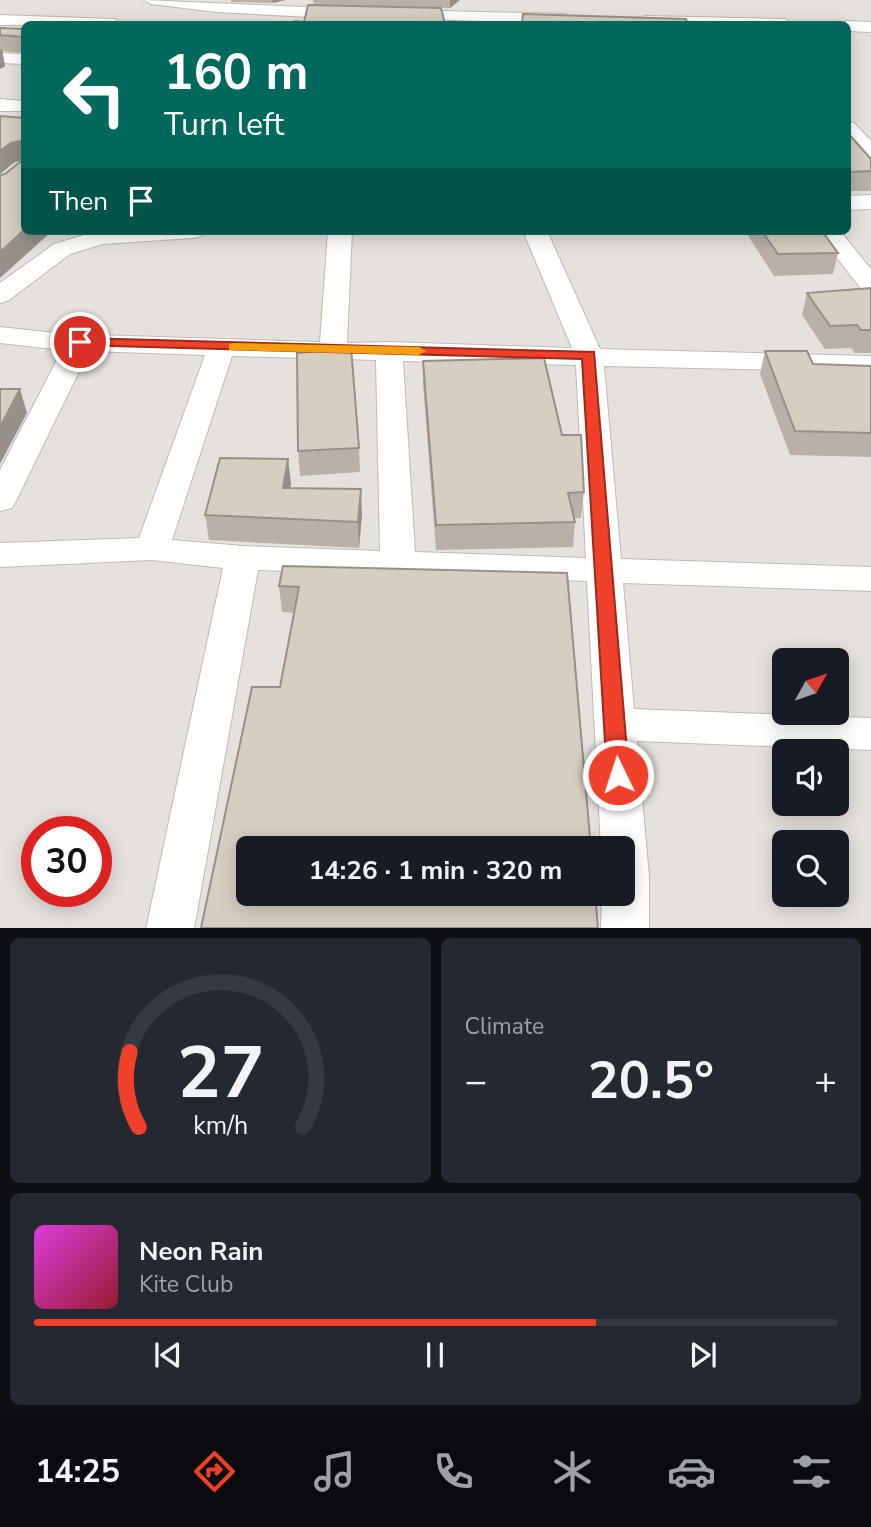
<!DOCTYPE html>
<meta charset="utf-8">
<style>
:root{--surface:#171b24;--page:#242831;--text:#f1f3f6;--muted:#9ea1a6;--line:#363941;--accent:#ef402a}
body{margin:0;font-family:"Nunito Sans",sans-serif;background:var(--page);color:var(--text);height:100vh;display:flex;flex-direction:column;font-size:26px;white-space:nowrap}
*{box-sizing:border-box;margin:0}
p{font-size:23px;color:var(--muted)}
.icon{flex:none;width:38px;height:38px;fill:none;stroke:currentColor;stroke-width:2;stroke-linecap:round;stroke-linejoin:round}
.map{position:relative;height:928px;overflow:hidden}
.sheet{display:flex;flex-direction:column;gap:10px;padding:10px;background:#0d0f14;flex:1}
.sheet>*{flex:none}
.top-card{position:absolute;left:21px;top:21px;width:830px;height:214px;border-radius:10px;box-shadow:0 4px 18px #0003;background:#00695c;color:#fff;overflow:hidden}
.needle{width:46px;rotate:50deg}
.tools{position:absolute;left:772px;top:648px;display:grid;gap:14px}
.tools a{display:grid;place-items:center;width:77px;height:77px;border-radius:10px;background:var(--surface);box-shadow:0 4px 18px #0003;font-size:35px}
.speed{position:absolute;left:21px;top:816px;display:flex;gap:14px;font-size:35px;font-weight:700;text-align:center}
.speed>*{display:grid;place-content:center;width:91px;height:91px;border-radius:50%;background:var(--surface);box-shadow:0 4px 18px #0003;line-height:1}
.speed .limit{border:10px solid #d22;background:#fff;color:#111}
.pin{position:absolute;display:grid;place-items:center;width:60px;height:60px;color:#fff;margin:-30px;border:4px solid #fff;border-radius:50%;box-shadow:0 2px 7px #0007}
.me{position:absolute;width:77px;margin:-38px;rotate:356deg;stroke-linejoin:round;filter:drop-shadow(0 0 5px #0008)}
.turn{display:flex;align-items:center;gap:24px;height:147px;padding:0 28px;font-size:32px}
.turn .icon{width:91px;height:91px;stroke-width:2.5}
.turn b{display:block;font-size:49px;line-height:60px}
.then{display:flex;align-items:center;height:66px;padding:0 28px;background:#0003;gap:14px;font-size:26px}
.big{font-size:52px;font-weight:700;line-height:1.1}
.sheet .widget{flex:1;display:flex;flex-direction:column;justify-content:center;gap:10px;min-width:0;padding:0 24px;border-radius:10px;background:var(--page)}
.sheet .dial{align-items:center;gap:0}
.dial svg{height:182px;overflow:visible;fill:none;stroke:var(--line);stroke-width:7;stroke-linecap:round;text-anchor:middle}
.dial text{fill:var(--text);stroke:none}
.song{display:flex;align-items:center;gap:21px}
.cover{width:84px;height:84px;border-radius:10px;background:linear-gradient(135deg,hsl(300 70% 55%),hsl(350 70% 35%))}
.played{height:7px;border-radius:4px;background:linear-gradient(90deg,var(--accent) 70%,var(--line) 70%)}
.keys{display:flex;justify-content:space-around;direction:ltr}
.heat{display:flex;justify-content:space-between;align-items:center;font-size:38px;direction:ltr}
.sheet .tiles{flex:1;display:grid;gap:10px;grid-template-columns:1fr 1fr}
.widget:last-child{grid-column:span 2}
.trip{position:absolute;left:236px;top:836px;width:399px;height:70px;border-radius:10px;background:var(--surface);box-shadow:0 4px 18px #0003;font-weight:700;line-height:70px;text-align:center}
.tabs{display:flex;height:112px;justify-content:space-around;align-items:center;background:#090b0e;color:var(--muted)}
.tabs .icon{width:49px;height:49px}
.tabs .current{color:var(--accent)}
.tabs b{font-size:32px;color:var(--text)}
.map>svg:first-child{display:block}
.industrial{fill:#e5e2de;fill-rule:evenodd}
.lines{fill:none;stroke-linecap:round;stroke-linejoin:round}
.minor-casing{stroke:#c1baaf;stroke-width:2}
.minor{fill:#fff;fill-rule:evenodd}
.wall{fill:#b9b1a7}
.shaded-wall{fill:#969088}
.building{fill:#d7cec2;stroke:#969088;stroke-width:2}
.route{fill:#ef402a;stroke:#9b2a1b;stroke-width:2}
.slow{fill:#f59e0b}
</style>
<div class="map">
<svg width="871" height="929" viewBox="0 0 871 929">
<rect width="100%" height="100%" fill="#f5f2ed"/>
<path class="industrial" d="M0,0H871V928L0,929ZM24,24H847V231H24ZM784,660H836V712H784ZM784,751H836V803H784ZM37,831H96V891H37ZM784,842H836V894H784ZM248,849H623V894H248Z"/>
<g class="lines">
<defs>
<g id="minor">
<polygon points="144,0 348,9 356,14 348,19 216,12 151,4"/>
<polygon points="400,10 565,14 573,19 565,24 395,18 392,15 395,12"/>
<polygon points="0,15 114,19 122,24 0,25"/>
<polygon points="645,16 785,19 793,24 640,24 637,21"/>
<polygon points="847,21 871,22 871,32 847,31 847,24 840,24"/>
<polygon points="0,53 24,54 24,64 0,63"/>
<polygon points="0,99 24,101 24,111 0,111"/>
<polygon points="847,121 854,123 871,141 871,159 864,157 847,139"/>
<polygon points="871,195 871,209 847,210 847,196"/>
<polygon points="97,231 205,231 201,236 193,238 103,244 70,254 9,300 0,303 0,283 54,244"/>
<path d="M328,231H352L347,343L389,342L572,348L523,231H547L600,349L871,356V372L604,366L621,559L871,567V591L623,583L634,709L871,718V750L637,741L649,877V929H601L602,894H623V849H601L587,581L258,570L194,929H146L223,568L152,560L0,567V543L139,538L205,355L89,351L16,501L12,508L0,511V470L62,350L0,343V327L64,334L320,342ZM232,356L376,360L380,551L243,546L172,540ZM403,361L576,365L586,558L415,552Z"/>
<polygon points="816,231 840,231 871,269 871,292 862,290"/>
</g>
</defs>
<use href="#minor" class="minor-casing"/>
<use href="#minor" class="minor"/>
</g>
<g class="wall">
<polygon points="231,0 285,0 273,3 231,2"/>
<polygon points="313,0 460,0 450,8 441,8 304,22 314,5"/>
<polygon points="0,28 24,29 24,53 2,51 5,66 0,69"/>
<polygon points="847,132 871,159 871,191 847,191"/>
<polygon points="745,231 822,231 838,253 833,274 774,276"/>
<polygon points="871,288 871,353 855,353 851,348 825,349 802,315 807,293"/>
<polygon points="765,351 813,364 871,366 871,457 790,455 760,374"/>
<polygon points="423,361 562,435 584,492 581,518 574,518 575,522 573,547 436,550 423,384"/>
<polygon points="359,448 360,472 300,476 298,451"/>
<polygon points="288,459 291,484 290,488 362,514 359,548 209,540 205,515"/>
<polygon points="283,566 591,849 280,687 294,613 282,612 279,586"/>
</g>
<g class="shaded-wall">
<polygon points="272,0 285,0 273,3"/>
<polygon points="450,0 460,0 450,8"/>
<polygon points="2,49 5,66 0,69 0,50"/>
<polygon points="24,139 24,160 15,162 0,174 0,151 11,143"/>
<polygon points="24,230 24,231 51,232 0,278 0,252"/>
<polygon points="20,389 27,413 0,464 0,427"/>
<polygon points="288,459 291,484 285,513 283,488"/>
<polygon points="361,489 362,514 359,548 358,522"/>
</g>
<g class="building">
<polygon points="308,5 441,8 445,24 293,24 295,21 304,22"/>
<polygon points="523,14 686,19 688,24 522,24"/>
<polygon points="0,28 24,29 24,36 23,37 0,35"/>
<polygon points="0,116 24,118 24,139 21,141 11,143 0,151"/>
<polygon points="847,132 871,159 871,171 847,172"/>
<polygon points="22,150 24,150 24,230 0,252 0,175 5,174 21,161"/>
<polygon points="762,231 822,231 838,253 778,254"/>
<polygon points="871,288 871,330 861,330 857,325 830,326 807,293"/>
<polygon points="351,347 359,448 298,451 297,353"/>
<polygon points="765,351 807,351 813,364 871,366 871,433 795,431"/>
<polygon points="544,358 562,435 581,435 584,492 568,493 575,522 436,525 423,361"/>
<polygon points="0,389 20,389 0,427"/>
<polygon points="220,458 288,459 283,488 361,489 358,522 205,515"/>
<polygon points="283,566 567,573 591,849 248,849 248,894 595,894 598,928 201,928 252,687 280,687 299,587 279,586"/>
</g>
<polygon class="route" points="80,338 594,352 629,775 626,781 618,784 611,781 607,775 582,359 75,345 73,342"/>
<polygon class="slow" points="233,343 419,347 426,351 419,355 229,350 229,344"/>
</svg>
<div class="tools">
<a><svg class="needle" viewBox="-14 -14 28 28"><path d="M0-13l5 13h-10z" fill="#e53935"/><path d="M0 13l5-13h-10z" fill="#9ea1a6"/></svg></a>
<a><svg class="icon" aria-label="sound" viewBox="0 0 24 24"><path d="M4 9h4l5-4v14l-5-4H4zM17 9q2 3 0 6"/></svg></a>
<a><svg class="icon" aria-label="search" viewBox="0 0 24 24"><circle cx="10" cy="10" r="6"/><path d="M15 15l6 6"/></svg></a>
</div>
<div class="speed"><div class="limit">30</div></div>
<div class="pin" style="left:80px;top:342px;background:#d93025"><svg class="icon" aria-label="arrive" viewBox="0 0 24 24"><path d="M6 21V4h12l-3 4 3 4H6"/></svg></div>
<svg class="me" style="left:618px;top:775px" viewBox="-20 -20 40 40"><circle r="17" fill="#ef402a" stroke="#fff" stroke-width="3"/><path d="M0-11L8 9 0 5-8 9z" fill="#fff"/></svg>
<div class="trip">14:26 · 1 min · 320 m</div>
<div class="top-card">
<div class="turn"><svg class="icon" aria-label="left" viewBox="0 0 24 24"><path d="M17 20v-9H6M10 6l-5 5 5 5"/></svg><div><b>160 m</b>Turn left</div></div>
<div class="then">Then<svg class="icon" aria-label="arrive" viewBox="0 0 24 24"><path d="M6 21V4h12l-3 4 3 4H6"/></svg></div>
</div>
</div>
<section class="sheet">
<div class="tiles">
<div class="widget dial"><svg viewBox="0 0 100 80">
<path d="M14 69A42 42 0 1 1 86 69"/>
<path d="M14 69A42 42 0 0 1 10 36" stroke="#ef402a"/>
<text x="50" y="56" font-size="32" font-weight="700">27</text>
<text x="50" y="72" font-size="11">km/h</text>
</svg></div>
<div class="widget"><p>Climate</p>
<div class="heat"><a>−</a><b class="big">20.5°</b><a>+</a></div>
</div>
<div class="widget">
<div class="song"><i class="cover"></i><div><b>Neon Rain</b><p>Kite Club</p></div></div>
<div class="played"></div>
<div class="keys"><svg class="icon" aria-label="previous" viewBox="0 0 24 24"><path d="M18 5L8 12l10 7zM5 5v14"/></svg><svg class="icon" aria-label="pause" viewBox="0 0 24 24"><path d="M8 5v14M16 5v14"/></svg><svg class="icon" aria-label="next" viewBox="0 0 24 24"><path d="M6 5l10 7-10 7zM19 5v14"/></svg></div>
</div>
</div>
</section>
<nav class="tabs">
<b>14:25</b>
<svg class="icon current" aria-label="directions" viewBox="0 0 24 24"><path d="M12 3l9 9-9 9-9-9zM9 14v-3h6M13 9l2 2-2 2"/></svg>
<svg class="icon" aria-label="music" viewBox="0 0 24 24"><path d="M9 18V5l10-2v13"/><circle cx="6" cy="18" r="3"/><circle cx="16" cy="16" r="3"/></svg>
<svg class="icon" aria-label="phone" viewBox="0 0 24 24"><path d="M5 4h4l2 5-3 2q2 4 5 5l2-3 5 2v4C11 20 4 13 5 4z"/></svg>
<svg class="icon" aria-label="climate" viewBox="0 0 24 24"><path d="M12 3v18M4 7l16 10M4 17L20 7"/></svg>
<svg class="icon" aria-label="car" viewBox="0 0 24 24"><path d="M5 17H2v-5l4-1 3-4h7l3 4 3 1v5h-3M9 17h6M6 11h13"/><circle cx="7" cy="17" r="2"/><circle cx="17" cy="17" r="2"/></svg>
<svg class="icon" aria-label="filters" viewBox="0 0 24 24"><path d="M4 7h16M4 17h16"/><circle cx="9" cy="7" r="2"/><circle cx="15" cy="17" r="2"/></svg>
</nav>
